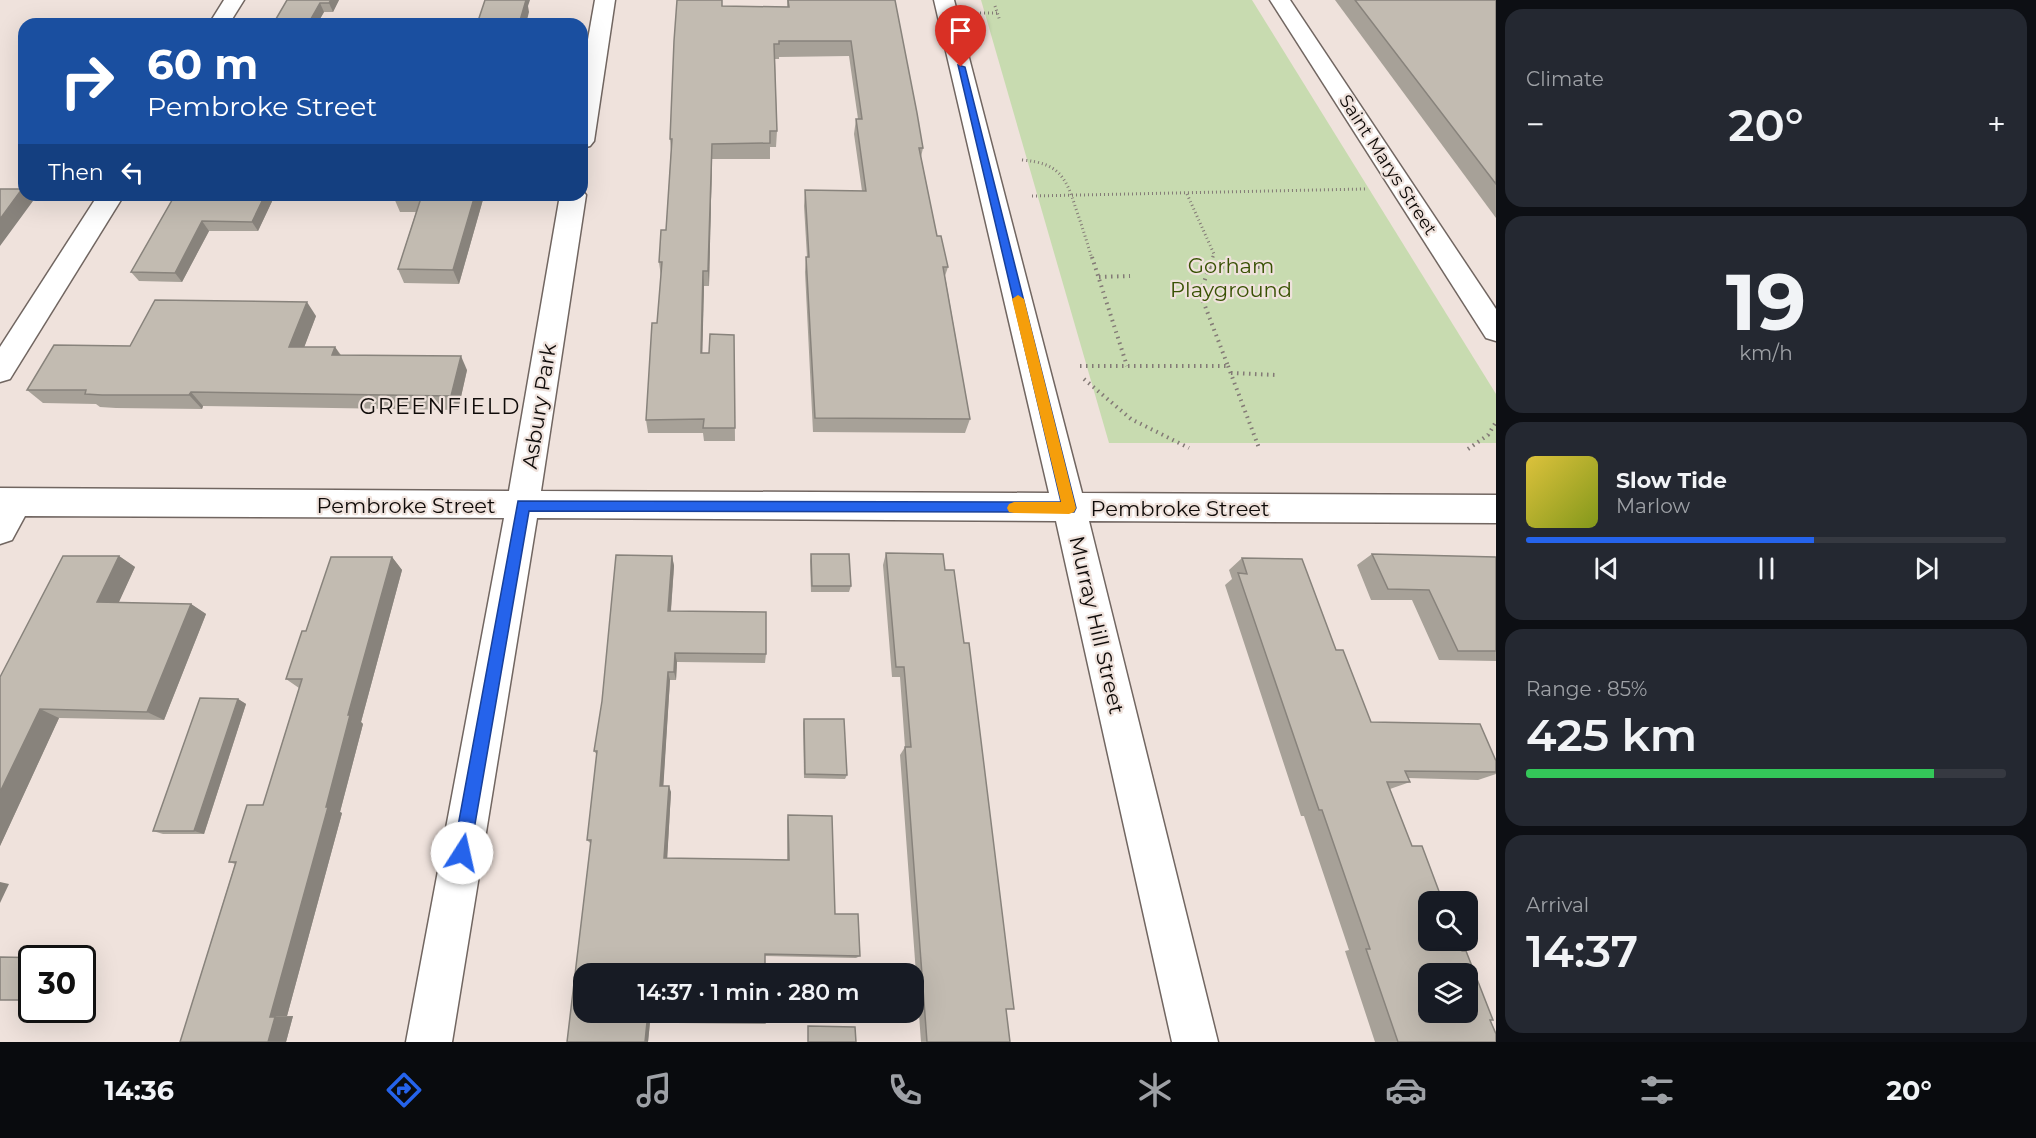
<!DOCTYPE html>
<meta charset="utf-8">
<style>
:root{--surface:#171b24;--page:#242831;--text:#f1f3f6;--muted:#9ea1a6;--line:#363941;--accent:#2563eb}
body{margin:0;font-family:Montserrat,sans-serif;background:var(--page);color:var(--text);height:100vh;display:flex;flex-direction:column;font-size:22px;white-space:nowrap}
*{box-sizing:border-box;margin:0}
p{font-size:20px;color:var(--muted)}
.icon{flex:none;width:33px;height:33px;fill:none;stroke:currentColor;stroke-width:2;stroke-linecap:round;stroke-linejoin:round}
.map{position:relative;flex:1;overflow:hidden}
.sheet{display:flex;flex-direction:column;gap:9px;padding:9px;background:#0d0f14;width:540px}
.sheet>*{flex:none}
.hud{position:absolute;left:18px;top:18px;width:570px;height:183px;border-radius:18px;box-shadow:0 6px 24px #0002;background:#1a4fa0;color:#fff;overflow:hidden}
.tools{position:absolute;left:1418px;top:891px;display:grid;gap:12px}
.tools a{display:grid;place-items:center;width:60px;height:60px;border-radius:12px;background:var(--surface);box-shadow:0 6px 24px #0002;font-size:30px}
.speed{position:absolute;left:18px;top:945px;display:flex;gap:12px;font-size:30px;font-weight:700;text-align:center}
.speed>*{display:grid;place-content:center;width:78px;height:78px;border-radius:50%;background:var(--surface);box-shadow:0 6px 24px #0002;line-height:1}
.speed .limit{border:3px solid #111;border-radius:9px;background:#fff;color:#111}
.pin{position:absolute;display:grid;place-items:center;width:51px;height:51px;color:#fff;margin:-62px -26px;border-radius:50% 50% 50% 0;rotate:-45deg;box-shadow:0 0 6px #0007}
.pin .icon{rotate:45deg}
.me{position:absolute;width:66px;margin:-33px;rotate:10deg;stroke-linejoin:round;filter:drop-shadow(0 0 4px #0008)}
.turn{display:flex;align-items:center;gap:21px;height:126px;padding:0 30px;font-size:27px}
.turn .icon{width:78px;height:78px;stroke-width:2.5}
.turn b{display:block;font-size:42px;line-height:51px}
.then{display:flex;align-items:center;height:57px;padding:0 30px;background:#0003;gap:12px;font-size:22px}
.big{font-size:45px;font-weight:600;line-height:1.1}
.sheet .card{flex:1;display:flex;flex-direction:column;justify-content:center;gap:9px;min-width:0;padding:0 21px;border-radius:18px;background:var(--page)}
.sheet .dial{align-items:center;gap:0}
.dial b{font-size:78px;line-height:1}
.song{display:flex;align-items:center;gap:18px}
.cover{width:72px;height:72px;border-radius:9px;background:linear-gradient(135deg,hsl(50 70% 55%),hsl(70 70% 35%))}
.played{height:6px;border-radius:3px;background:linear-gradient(90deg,var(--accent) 60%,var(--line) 60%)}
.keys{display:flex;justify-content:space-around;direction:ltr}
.heat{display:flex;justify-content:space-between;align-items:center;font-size:33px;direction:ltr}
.charge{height:9px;border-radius:4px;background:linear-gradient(90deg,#34c759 85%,var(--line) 0)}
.trip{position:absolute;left:573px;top:963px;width:351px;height:60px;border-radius:18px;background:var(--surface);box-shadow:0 6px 24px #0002;font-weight:600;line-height:60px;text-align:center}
.menu{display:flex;height:96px;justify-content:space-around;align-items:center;background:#090b0e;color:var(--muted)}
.menu .icon{width:42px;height:42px}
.menu .on{color:var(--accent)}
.menu b{font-size:27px;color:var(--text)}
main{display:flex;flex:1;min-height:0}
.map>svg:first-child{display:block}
.green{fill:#c8dbb0}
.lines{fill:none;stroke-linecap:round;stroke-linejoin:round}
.minor-casing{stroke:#716661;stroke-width:3}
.path-far1{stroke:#837a76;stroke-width:3;stroke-dasharray:1 3;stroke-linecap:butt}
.path{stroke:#837a76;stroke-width:4;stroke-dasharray:1.5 4.5;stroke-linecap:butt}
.minor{fill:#fff;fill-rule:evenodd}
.wall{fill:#a7a198}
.shaded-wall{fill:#88837c}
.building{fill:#c2bbb1;stroke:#88837c;stroke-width:1.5;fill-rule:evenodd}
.route{fill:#2563eb;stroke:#184099;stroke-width:1.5}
.slow{fill:#f59e0b}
.labels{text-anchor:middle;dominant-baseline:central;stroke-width:4.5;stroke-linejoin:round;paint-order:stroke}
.far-street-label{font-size:18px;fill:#0f0b09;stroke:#efe2dc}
.park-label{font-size:21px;fill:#385103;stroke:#efe2dc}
.street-label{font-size:21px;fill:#0f0b09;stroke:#efe2dc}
.neighbourhood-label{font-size:22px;letter-spacing:1.5px;fill:#0f0b09;stroke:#efe2dc}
</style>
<main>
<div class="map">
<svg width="1496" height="1042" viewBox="0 0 1496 1042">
<rect width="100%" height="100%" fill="#efe2dc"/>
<polygon class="green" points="981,0 1252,0 1496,394 1496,443 1109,443"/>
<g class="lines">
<defs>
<g id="minor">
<polygon points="224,0 244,0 229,24 209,24"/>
<polygon points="595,0 615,0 594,141 590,146 582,148 582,73"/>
<polygon points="934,0 954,0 1082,493 1496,495 1496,523 1089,521 1218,1042 1172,1042 1056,521 537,518 452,1042 406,1042 504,518 25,516 12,540 0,544 0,488 509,491 560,195 582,195 582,190 586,195 541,491 1049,493"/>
<polygon points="1270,0 1290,0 1496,309 1496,341 1486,338"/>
<polygon points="98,195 124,195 10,379 0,382 0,347"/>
</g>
</defs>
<use href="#minor" class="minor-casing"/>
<g class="path-far1">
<polyline points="995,6 1000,21"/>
<polyline points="980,13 997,13"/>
<path d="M1022,160C1059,163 1066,177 1076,209C1082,226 1087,242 1092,259"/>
<polyline points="1187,194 1214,254 1212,259"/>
<polyline points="1032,196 1365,189"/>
</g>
<g class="path">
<polyline points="1092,257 1127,366"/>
<polyline points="1210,267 1273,267"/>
<polyline points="1099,277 1130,276"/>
<polyline points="1080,366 1228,366 1200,293 1213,257"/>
<polyline points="1228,366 1259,448"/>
<polyline points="1231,373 1276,375"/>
<polyline points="1084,379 1131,419 1189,448"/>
<polyline points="1468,449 1488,435 1496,422"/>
</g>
<use href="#minor" class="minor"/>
</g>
<g class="wall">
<polygon points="287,0 339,0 333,12 324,12 317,24 273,24"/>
<polygon points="787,0 895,0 923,148 921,157 937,236 948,267 945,276 970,419 965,433 813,432 805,272 806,257 807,257 804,206 805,190 862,191 854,134 856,119 858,119 849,56 779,57 779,59 775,59 777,131 776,147 770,147 770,159 712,159 709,286 704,286 702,353 709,353 734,335 735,441 704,441 703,433 648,433 646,420 657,323 661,277 659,262 666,230 671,151 670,139 722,6 787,7"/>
<polygon points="1335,0 1496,0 1496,218"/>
<polygon points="175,195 275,195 258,231 209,231 182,282 139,281 131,272"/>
<polygon points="395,195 487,195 486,196 484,196 459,284 404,283 398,269 416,212 400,212 394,198"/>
<polygon points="316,316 304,347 335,347 341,355 467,370 458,410 203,406 202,409 116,408 100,407 96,404 43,403 27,390 130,346"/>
<polygon points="886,553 945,570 1006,1009 1010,1042 921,1042 900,755 905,747 900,677 892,677 883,565"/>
<polygon points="811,554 851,586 849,592 811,592 810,561"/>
<polygon points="1372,554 1496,557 1496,661 1439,660 1412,600 1371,600 1357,565"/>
<polygon points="119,556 135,567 118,603 191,604 206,614 164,720 59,718 0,846 0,677"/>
<polygon points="672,556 674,566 671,611 766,654 765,663 677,662 676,680 670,680 663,786 671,792 667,858 787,860 787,820 788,815 835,914 860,956 856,958 765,956 650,1022 648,1042 591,844 587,840 597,755 594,751"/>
<polygon points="392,557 402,570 361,722 363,724 340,812 342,813 287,1016 293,1016 286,1042 180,1042 235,864 229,862 263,805 299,688 286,679 306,631"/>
<polygon points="1242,558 1336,650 1371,722 1496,761 1496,774 1478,780 1408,778 1410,782 1390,789 1428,902 1490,1020 1496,1042 1375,1042 1345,951 1349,950 1304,816 1301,816 1225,585 1232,579 1229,570"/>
<polygon points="238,699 246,704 204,834 163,834 153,831"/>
<polygon points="804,719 847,775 845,779 804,778 803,723"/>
</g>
<g class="shaded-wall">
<polygon points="331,0 339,0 333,12 329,3"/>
<polygon points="524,0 530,0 528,6 529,12 526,24 519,24"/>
<polygon points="320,3 324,12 317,24 308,24"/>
<polygon points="712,144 712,159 709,286 708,271"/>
<polygon points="22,189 24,191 24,195 28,195 33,201 0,246 0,219"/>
<polygon points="265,195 275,195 258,231 252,222"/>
<polygon points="475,195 483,195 484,196 459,284 453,270"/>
<polygon points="202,221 209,231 182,282 175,273"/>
<polygon points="703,271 704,286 702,367 701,353"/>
<polygon points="307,302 316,316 299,361 289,347"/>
<polygon points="335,347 344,361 332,355"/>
<polygon points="461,356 467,370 458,410 451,396"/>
<polygon points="191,392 203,406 202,409 189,395"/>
<polygon points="119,556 135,567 114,613 97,602"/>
<polygon points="672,556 674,566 670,621 668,611"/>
<polygon points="392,557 402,570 361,722 363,724 340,812 342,813 287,1016 270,1017 326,807 348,715"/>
<polygon points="191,604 206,614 164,720 147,712"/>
<polygon points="675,653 677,662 676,680 674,672"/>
<polygon points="668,672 670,680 663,792 660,786"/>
<polygon points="238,699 246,704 204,834 194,831"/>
<polygon points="40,709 59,718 0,846 0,792"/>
<polygon points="669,786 671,792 667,862 664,858"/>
<polygon points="0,882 9,884 0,903"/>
<polygon points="293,1016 286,1042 268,1042 275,1017"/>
<polygon points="647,1022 650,1022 648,1042 645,1042"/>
</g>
<g class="building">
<polygon points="287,0 331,0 329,3 320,3 308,24 273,24"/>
<polygon points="485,0 526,0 519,24 477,24"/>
<polygon points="677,0 722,0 722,6 789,7 788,0 895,0 917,113 923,148 919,148 937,236 941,236 948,267 943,267 970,419 815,418 806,257 809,257 805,190 866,191 856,119 862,119 851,41 779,41 779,44 774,44 777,131 770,131 770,143 712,144 708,271 703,271 701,353 709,353 710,334 734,335 735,428 703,428 704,419 646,420 652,323 657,323 662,262 659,262 661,230 666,230 672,139 670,139 674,41"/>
<polygon points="1355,0 1496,0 1496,184"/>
<polygon points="0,189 22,189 0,219"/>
<polygon points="175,195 265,195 252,222 202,221 175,273 131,272"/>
<polygon points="395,195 475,195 453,270 398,269 421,198 394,198"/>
<polygon points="155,300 307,302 289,347 335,347 332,355 461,356 451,396 191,392 189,395 102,395 85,394 86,390 27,390 54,345 130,346"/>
<polygon points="886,553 943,554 945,570 954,570 964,643 969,643 1014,1009 1006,1009 1010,1042 927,1042 905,747 911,747 904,667 896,667"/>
<polygon points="811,554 849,554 851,586 812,586"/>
<polygon points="1372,554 1496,557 1496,651 1458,651 1429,590 1388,589"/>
<polygon points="616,555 672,556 668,611 766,612 766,654 675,653 674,672 668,672 660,786 669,786 664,858 789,860 788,815 832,816 835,914 858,914 860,956 765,954 765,974 584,974 584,1012 765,1012 765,1023 647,1022 645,1042 567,1042 591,840 587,840 597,751 594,751 602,701"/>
<polygon points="63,556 119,556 97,602 191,604 147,712 40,709 0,792 0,677"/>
<polygon points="331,557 392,557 348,715 350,715 326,807 328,807 270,1017 275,1017 268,1042 180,1042 236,862 229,862 247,805 263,805 302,679 286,679 302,631 306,631"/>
<path d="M1242,558L1302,559L1336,650H1343L1371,722L1480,724L1496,761V772L1405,771L1410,782H1387L1412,846H1422L1443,902H1428V940H1458L1462,951H1466L1493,1020H1490L1496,1034V1042H1398L1366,949H1370L1322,810H1319L1238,573L1247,574ZM1428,974H1467V1012H1428Z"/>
<polygon points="200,698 238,699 194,831 153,831"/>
<polygon points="804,719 844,719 847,775 805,774"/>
<polygon points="0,957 48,958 32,958 32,1000 0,1000"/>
<polygon points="808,1026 855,1027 856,1042 808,1042"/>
</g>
<polygon class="route" points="958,65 965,67 1076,508 1074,512 529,511 470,853 468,859 462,862 456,859 453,853 518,501 1061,502"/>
<polygon class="slow" points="1018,295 1024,299 1076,508 1074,512 1069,514 1014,513 1009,512 1007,508 1009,504 1014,502 1061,502 1012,299"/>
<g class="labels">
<g class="far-street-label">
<text transform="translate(1388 165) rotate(57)">Saint Marys Street</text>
</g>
<g class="park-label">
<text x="1231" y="265">Gorham<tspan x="1231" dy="24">Playground</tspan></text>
</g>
<g class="street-label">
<text transform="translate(539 406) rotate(-81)">Asbury Park</text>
<text x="406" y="505">Pembroke Street</text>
<text x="1180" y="508">Pembroke Street</text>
<text transform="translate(1097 625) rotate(77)">Murray Hill Street</text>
</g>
<g class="neighbourhood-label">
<text x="440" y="406">GREENFIELD</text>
</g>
</g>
</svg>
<div class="tools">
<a><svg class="icon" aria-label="search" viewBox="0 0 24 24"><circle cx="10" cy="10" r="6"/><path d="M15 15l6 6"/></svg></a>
<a><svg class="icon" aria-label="layers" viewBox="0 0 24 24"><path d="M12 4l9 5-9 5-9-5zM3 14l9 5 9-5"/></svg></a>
</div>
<div class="speed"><div class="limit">30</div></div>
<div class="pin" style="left:961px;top:67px;background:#d93025"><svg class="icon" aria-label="arrive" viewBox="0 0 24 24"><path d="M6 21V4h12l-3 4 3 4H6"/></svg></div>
<svg class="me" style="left:462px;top:853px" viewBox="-20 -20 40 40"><circle r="19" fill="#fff"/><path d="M0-13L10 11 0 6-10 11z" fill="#2563eb"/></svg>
<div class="trip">14:37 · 1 min · 280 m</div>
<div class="hud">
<div class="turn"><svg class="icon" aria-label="right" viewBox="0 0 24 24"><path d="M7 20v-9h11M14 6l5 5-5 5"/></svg><div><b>60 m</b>Pembroke Street</div></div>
<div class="then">Then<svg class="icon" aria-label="left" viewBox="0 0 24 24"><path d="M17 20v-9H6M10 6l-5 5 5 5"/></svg></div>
</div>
</div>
<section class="sheet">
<div class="card"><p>Climate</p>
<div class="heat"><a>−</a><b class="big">20°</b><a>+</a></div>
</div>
<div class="card dial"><b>19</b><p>km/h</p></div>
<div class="card">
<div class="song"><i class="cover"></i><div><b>Slow Tide</b><p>Marlow</p></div></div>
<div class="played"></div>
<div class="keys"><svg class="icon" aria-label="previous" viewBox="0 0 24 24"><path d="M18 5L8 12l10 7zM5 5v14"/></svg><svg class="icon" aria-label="pause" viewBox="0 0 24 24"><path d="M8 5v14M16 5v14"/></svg><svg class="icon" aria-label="next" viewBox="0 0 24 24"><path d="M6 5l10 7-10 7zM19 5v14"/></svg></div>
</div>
<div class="card"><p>Range · 85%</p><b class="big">425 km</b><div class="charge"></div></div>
<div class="card"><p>Arrival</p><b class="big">14:37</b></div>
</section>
</main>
<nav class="menu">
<b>14:36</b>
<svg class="icon on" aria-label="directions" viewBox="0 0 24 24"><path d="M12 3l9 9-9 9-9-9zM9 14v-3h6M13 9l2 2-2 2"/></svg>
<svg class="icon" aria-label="music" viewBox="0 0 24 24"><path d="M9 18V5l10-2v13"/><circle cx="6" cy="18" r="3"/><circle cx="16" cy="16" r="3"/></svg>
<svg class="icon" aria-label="phone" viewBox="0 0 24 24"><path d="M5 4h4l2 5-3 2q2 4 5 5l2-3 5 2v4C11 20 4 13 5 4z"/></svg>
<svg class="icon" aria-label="climate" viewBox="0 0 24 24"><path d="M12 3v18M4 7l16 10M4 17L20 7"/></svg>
<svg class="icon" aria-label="car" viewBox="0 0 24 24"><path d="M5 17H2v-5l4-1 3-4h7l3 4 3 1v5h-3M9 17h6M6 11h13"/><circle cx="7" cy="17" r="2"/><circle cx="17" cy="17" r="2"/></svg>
<svg class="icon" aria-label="filters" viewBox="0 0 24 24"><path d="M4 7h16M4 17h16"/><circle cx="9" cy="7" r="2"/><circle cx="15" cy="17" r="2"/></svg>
<b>20°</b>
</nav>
